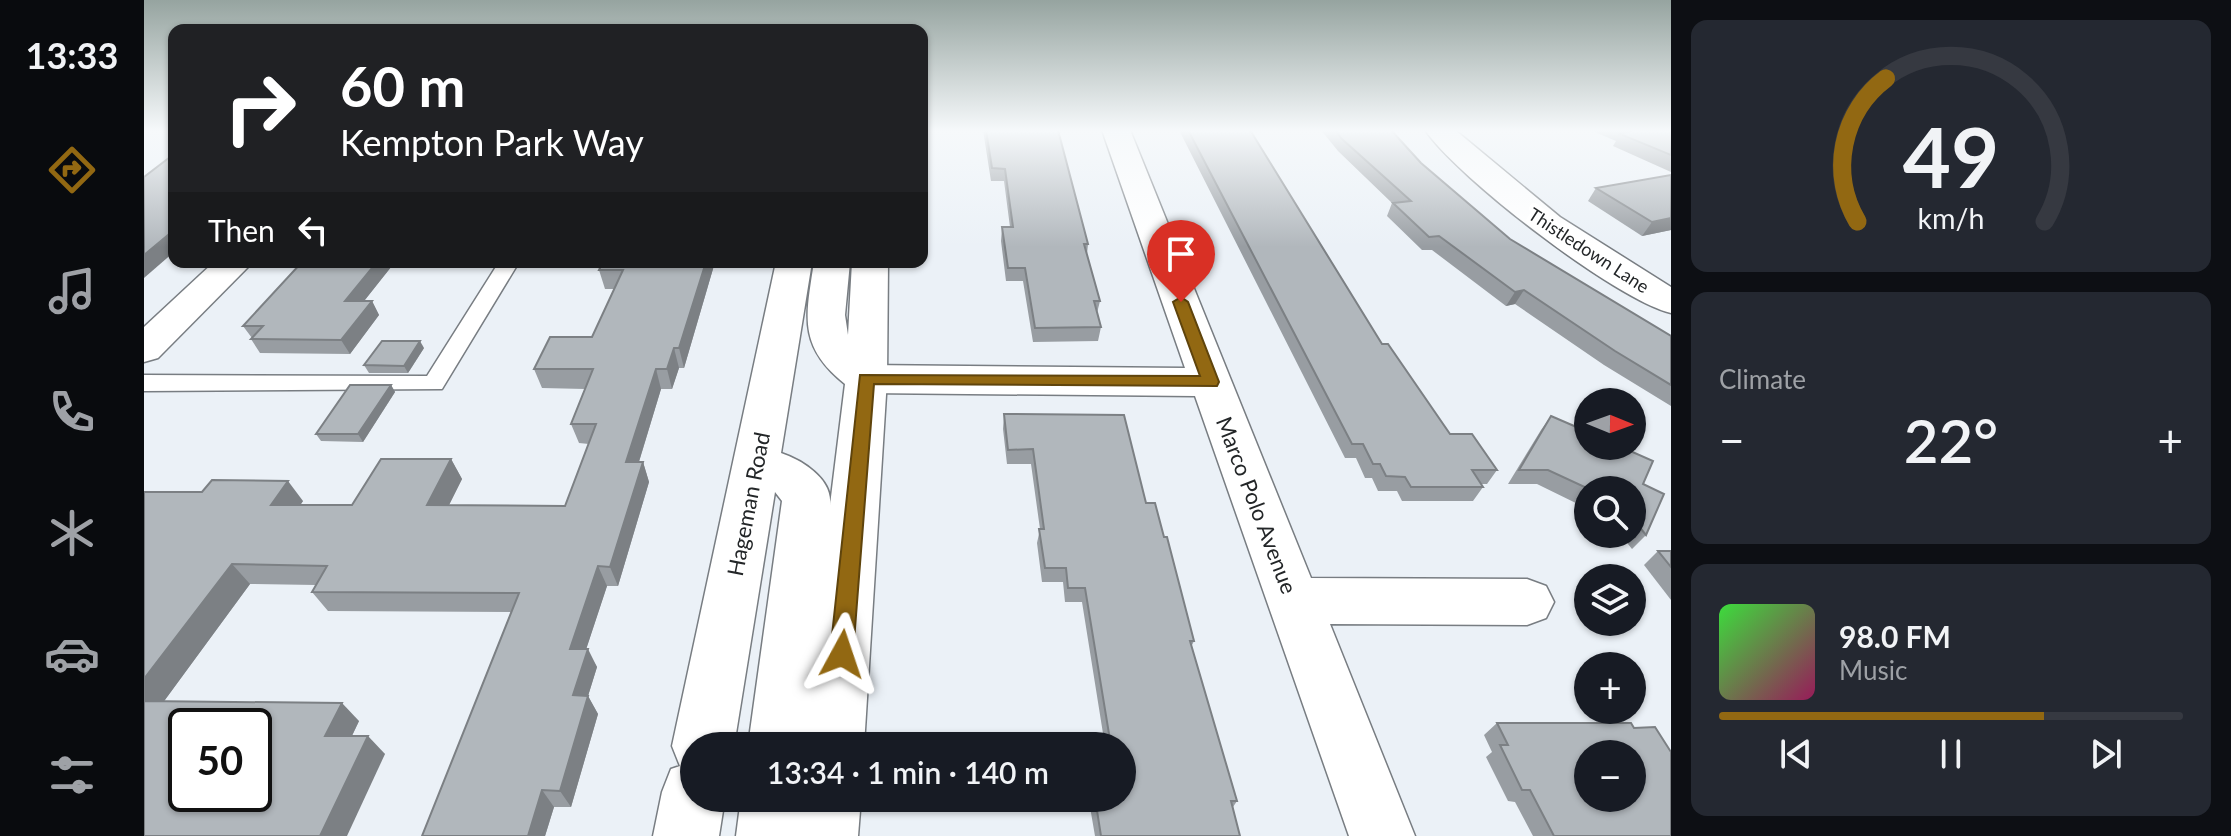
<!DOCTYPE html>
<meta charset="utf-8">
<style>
:root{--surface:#171b24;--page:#242831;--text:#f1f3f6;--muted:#9ea1a6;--line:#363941;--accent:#926812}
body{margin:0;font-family:Lato,sans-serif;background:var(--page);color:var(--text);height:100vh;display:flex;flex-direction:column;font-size:30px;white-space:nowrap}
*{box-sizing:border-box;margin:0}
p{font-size:26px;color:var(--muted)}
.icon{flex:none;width:44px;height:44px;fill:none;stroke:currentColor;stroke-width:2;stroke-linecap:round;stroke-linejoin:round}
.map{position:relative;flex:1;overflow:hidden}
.details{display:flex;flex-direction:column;gap:20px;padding:20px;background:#0d0f14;width:560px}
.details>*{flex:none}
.banner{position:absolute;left:24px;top:24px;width:760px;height:244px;border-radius:16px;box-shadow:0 2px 6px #0004;background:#202124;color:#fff;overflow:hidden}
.needle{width:52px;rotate:91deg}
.fabs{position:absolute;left:1430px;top:388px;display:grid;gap:16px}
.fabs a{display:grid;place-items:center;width:72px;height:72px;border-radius:50%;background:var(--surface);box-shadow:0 2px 6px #0004;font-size:40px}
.speed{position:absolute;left:24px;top:708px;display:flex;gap:16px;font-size:40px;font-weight:700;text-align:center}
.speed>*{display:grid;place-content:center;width:104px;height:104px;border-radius:50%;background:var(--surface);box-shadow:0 2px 6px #0004;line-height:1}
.speed .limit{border:4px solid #111;border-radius:12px;background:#fff;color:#111}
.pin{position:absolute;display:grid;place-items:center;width:68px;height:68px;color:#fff;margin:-82px -34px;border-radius:50% 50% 50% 0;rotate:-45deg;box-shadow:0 0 8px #0007}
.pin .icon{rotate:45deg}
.me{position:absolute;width:88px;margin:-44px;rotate:5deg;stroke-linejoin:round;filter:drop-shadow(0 0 6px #0008)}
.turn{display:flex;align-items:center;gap:28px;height:168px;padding:0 40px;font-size:36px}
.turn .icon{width:104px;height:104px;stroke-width:2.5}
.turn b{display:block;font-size:56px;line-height:68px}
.then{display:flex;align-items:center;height:76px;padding:0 40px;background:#0003;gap:16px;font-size:30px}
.big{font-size:60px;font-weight:600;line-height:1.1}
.details .widget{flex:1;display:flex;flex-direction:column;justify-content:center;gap:12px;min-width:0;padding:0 28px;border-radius:16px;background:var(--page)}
.details .dial{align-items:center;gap:0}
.dial svg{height:208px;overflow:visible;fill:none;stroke:var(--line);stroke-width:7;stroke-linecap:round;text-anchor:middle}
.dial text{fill:var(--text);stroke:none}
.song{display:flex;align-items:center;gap:24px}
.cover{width:96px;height:96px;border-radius:12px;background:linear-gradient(135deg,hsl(120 70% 55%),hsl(330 70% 35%))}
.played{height:8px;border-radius:4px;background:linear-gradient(90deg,var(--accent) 70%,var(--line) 70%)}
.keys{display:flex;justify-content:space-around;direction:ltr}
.heat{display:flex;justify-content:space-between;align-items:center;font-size:44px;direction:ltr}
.trip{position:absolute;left:536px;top:732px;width:456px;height:80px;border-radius:40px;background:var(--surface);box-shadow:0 2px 6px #0004;font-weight:600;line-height:80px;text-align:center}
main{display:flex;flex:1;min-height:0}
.tab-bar{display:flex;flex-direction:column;width:144px;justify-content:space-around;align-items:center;background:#090b0e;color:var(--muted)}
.tab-bar .icon{width:56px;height:56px}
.tab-bar .selected{color:var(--accent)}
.tab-bar b{font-size:36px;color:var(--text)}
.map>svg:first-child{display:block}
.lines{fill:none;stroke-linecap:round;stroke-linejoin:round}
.lane-casing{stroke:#787d82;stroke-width:3}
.street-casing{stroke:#787d82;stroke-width:3}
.secondary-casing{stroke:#787d82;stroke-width:3}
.lane{fill:#fff;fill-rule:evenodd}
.street{fill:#fff;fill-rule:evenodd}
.secondary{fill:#fff;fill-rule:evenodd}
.wall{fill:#989da2}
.shaded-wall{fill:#7c8084}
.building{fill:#b1b7bc;stroke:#7c8084;stroke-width:2;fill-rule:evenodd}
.route{fill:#926812;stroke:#5f440c;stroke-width:2}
.labels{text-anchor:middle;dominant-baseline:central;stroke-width:8;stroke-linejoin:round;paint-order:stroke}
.far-street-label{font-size:18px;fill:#232628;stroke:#fff}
.street-label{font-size:22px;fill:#232628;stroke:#fff}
</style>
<main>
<nav class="tab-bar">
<b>13:33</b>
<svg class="icon selected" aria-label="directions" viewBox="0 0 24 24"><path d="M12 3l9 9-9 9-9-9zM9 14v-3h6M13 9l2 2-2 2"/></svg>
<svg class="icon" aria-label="music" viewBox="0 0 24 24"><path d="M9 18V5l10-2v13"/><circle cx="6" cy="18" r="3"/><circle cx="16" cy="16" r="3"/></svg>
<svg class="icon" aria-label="phone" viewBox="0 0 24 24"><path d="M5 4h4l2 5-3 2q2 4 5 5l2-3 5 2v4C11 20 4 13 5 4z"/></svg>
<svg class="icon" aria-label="climate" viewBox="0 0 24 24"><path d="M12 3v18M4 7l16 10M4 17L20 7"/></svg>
<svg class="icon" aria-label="car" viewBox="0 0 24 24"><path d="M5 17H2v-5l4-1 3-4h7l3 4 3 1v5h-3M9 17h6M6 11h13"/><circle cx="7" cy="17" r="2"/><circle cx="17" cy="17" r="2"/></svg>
<svg class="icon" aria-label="filters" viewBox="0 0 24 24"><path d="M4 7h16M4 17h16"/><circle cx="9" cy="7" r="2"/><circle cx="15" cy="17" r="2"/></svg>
</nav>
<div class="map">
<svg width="1527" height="836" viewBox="0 0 1527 836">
<rect width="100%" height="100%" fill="#ebf1f7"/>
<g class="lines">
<defs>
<polygon id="lane" points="355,262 375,262 298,389 0,391 0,375 283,376"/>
<g id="street">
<polygon points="958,130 986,130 1167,578 1383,579 1402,586 1410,602 1402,618 1383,625 1186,624 1271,836 1205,836 1051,396 722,393 707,389 701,379 707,369 722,365 1041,368"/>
<path d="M1281,130H1311L1416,217L1527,287V313C1472,300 1314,178 1281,130Z"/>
<polygon points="70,262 109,262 14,358 0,362 0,327"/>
</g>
<g id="secondary">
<path d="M632,262H668L637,453C658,460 689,479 686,505L701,384C653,346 662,315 670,262H706L701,315L704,335L708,262H744L743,379L720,746H604L638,501L631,492L590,746H550V798H581L575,836H509L518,792L527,769L536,766L528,746Z"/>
<polygon points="597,798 717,798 714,836 592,836"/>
</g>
</defs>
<use href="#lane" class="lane-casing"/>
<use href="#street" class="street-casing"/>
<use href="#secondary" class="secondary-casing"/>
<use href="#lane" class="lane"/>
<use href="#street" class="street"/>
<use href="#secondary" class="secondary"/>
</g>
<g class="wall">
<polygon points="839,130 914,130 944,244 943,254 956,301 953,313 957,327 954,341 889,342 879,281 862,281 857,241 858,227 866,227 860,181 847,181"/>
<polygon points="1035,130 1106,130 1238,344 1306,434 1353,470 1343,484 1337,484 1339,487 1329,501 1258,501 1253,491 1234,491 1228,478 1221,478 1212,458 1201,458"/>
<polygon points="1177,130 1247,130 1277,163 1366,239 1527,336 1527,406 1460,365 1371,304 1362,306 1288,250 1278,250 1243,216 1248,203 1194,151"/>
<polygon points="1446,130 1527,130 1527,172 1469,146 1472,141"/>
<polygon points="1527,175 1527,230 1498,236 1444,201 1452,188"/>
<polygon points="158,262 251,262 220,301 228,301 235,315 206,354 116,353 107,339 108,338 99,326"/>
<polygon points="459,262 571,262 540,368 535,368 528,389 517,389 495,462 499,462 505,482 474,586 463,586 442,649 453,667 444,696 454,714 427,807 410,807 401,836 278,836 367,612 184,611 168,592 172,585 106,584 20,701 215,721 208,736 241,754 0,836 0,492 159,501 156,505 208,505 307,459 318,479 305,505 421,506 445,444 435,443 427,424 441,389 398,388 390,369 448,337 470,289 461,289 455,270"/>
<polygon points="280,348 264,373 225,373 220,365"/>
<polygon points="247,385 251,392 219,442 177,441 172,434"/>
<polygon points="860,414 1002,503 1050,641 1047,647 1093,801 1089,807 1096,836 951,836 946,807 950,798 978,798 978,746 961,746 938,602 921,602 919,582 898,582 893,543 896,529 887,464 863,464 859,429"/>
<polygon points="1407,416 1499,484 1502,535 1488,549 1476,534 1488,534 1488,490 1444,490 1444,509 1393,484 1364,484 1397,430"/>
<polygon points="1514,551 1527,551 1527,600 1500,565"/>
<polygon points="1353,723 1527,836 1389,836 1371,802 1364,801 1342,757 1348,752 1340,735"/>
</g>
<g class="shaded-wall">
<polygon points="1527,218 1527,230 1498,236 1508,222"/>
<polygon points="30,230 30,252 0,278 0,255"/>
<polygon points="233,262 251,262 209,315 201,301"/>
<polygon points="562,262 571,262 540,368 535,348"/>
<polygon points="1380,290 1371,304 1362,306 1371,292"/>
<polygon points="228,301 235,315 206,354 197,340"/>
<polygon points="276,341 280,348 264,373 260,366"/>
<polygon points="530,348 535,368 528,389 523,369"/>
<polygon points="512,369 517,389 489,481 482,462"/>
<polygon points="247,385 251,392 219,442 214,434"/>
<polygon points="307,459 318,479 295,525 283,505"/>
<polygon points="499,462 505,482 474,586 466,567"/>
<polygon points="144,481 159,501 143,525 127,505"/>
<polygon points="88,564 106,584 7,719 0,714 0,679"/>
<polygon points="454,566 463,586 436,668 426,649"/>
<polygon points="444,649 453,667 444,696 454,714 427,807 416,791 429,695"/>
<polygon points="198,703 215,721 199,754 181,736"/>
<polygon points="224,736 241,754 203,836 176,836"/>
<polygon points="398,790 410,807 401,836 384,836"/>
</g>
<g class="building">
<polygon points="842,130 914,130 944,244 940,244 956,301 950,301 957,327 891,328 881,268 864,268 858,227 869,227 861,169 848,168"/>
<polygon points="1044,130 1106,130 1238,344 1244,344 1306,434 1328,434 1353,470 1328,470 1339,487 1267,487 1261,477 1242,476 1236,464 1229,464 1219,444 1208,444"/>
<polygon points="1191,130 1247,130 1277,163 1366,239 1527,336 1527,385 1471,351 1380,290 1371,292 1295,236 1285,237 1249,203 1267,201 1198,139"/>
<polygon points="1482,130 1527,130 1527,155 1476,134 1486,131"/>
<polygon points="30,154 30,230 0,255 0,177"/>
<polygon points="1527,175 1527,218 1508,222 1452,188"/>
<polygon points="158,262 233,262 201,301 228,301 197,340 107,339 119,326 99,326"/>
<polygon points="459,262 562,262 535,348 530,348 523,369 512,369 482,462 499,462 466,567 454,566 426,649 444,649 429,695 444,696 416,791 398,790 384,836 278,836 375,593 168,592 183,566 88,564 0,679 0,492 58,492 68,480 144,481 127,505 208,505 237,459 307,459 283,505 421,506 452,424 427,424 449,369 390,369 406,337 448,337 479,270 455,270"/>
<polygon points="238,341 276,341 260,366 220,365"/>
<polygon points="206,385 247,385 214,434 172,434"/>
<polygon points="860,414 980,415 1002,503 1011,503 1020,537 1023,537 1050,641 1046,641 1093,801 1087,801 1096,836 957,836 951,798 978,798 978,746 967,746 941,588 924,588 922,568 901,568 895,529 900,529 889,449 864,450"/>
<polygon points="1407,416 1444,432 1444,446 1475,446 1509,461 1499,484 1520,494 1502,535 1488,518 1488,490 1447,490 1404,470 1375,470"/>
<polygon points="1514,551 1527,551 1527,567"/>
<path d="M0,701L198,703L181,736H224L176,836H0ZM42,726H110V794H42Z"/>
<path d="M1353,723H1487L1490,728L1511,727L1527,752V836H1410L1386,790H1378L1356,745H1364ZM1444,754H1488V798H1444Z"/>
</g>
<linearGradient id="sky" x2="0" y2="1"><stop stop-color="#96a4a0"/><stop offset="0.53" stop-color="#f6f9fb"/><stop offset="1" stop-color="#f6f9fb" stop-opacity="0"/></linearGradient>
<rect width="1527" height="247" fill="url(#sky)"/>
<polygon class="route" points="1037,297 1044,302 1075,382 1073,386 730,384 709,654 706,662 698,665 689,662 686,654 716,375 1056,376 1029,302"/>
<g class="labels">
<g class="far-street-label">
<text transform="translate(1445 250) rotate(33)">Thistledown Lane</text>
</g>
<g class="street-label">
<text transform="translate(604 504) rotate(-79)">Hageman Road</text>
<text transform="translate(1113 505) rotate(69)">Marco Polo Avenue</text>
</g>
</g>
</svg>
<div class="fabs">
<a><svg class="needle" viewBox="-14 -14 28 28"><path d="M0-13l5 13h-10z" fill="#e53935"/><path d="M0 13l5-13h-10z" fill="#9ea1a6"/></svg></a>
<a><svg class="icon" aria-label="search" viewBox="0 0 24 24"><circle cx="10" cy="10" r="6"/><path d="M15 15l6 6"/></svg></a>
<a><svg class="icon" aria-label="layers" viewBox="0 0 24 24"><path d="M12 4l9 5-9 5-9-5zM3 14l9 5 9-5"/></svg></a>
<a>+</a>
<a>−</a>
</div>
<div class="speed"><div class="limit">50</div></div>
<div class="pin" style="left:1037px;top:302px;background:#d93025"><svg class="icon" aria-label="arrive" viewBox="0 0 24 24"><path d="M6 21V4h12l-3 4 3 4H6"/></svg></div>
<svg class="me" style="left:698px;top:654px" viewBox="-20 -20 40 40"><path d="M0-17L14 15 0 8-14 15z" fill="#926812" stroke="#fff" stroke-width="4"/></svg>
<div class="trip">13:34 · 1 min · 140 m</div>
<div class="banner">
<div class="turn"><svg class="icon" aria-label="right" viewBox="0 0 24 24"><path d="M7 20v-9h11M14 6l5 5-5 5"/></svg><div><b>60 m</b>Kempton Park Way</div></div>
<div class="then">Then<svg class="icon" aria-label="left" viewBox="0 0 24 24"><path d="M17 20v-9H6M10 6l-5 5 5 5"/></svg></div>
</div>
</div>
<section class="details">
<div class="widget dial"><svg viewBox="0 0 100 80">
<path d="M14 69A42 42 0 1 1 86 69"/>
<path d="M14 69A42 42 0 0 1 25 14" stroke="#926812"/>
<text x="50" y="56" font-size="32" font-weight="700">49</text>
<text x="50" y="72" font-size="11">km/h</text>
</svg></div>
<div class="widget"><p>Climate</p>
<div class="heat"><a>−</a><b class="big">22°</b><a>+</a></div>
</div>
<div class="widget">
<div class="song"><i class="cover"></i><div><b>98.0 FM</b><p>Music</p></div></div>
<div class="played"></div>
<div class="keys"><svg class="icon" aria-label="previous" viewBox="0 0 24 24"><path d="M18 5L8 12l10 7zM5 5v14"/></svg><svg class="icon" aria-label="pause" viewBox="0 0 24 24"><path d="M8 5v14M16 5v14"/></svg><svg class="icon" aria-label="next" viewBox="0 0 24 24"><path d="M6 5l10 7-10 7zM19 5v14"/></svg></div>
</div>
</section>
</main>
